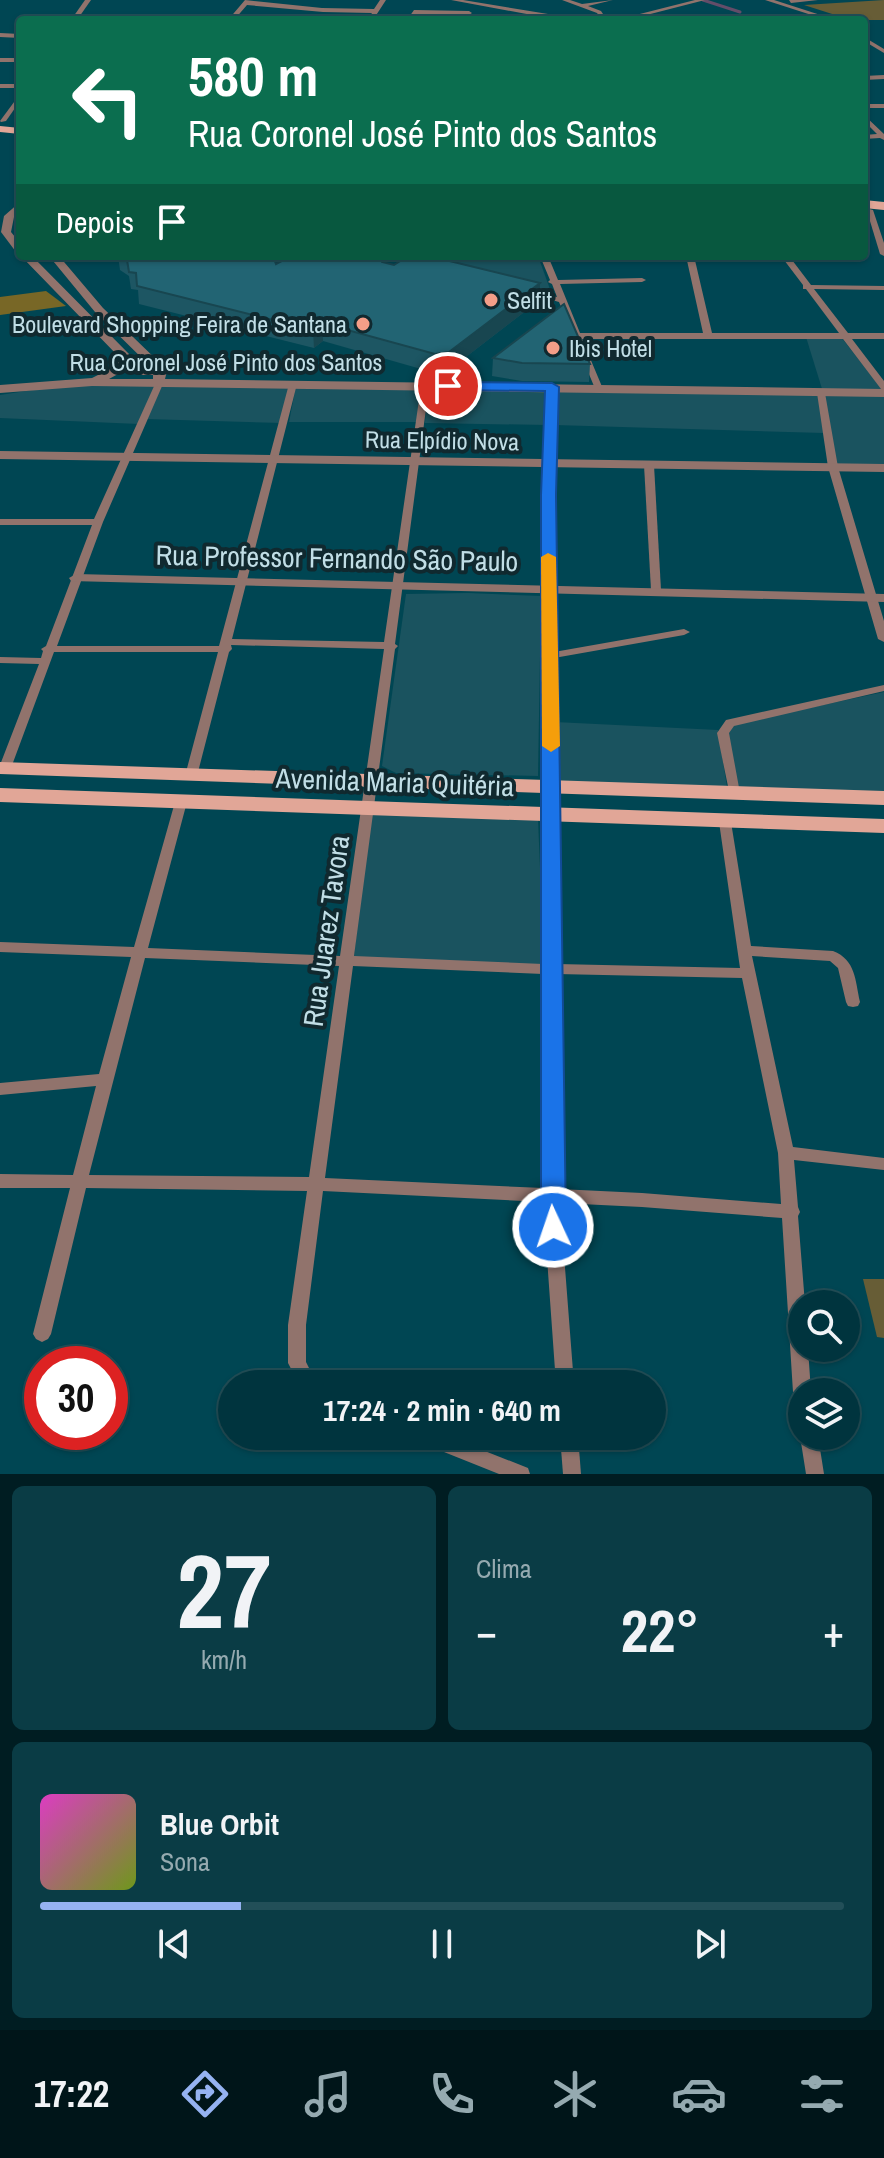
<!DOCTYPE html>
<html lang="pt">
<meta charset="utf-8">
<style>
:root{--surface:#00343e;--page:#0a3c45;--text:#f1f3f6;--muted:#95aab0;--line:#224f58;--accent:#95b2f1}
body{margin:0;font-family:"Archivo Narrow",sans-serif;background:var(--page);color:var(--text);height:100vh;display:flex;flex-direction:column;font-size:30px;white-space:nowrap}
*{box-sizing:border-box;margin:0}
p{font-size:26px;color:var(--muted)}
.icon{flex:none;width:44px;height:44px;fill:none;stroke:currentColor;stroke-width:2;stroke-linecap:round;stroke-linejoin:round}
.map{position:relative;height:1474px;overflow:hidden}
.side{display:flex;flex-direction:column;gap:12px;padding:12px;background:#001d22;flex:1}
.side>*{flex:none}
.banner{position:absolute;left:16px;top:16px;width:852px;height:244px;border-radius:8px;box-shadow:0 2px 6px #0004,0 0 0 2px var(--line);background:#0b6e4f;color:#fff;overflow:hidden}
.tools{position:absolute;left:788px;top:1290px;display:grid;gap:16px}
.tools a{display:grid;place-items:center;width:72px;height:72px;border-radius:50%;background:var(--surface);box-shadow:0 2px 6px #0004,0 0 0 2px var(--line);font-size:40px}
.speed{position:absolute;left:24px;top:1346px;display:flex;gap:16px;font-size:40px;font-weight:700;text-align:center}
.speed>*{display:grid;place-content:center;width:104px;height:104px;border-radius:50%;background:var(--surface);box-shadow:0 2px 6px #0004,0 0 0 2px var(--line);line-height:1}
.speed .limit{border:12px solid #d22;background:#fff;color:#111}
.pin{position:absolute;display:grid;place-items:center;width:68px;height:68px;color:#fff;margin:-34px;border:4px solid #fff;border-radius:50%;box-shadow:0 2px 8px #0007}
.me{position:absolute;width:88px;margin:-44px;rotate:357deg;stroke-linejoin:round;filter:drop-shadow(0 0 6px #0008)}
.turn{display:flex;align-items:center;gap:28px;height:168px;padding:0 40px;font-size:36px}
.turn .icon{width:104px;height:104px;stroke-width:2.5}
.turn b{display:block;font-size:56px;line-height:68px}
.then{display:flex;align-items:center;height:76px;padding:0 40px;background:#0003;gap:16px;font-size:30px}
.big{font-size:60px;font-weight:800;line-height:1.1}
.side .card{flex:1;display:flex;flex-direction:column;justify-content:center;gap:12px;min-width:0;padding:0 28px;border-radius:12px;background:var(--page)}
.side .dial{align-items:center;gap:0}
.dial b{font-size:104px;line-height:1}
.song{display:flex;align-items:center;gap:24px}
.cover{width:96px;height:96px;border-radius:12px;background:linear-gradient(135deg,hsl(310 70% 55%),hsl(80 70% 35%))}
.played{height:8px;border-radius:4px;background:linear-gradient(90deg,var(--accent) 25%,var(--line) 25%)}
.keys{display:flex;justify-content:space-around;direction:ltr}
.heat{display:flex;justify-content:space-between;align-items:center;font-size:44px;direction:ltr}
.side .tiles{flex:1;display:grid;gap:12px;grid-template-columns:1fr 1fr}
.card:last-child{grid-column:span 2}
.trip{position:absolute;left:218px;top:1370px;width:448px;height:80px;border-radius:40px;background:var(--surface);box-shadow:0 2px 6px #0004,0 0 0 2px var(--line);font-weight:800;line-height:80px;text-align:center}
.dock{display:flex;height:128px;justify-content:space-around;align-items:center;background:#001519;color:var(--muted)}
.dock .icon{width:56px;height:56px}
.dock .on{color:var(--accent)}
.dock b{font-size:36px;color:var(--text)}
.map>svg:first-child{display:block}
.built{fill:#1a535f}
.green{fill:#675d36}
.forest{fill:#786726}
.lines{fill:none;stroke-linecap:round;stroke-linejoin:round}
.stream{stroke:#634d69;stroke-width:3}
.minor{fill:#91736c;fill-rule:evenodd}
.tertiary{fill:#91736c;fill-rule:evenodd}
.primary{fill:#e1a697;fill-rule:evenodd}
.wall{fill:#1d5663}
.shaded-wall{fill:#184650}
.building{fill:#226473;stroke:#184650;stroke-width:2}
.route{fill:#1a73e8;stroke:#114b97;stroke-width:2}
.slow{fill:#f59e0b}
.poi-dot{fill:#f49e88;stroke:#10292f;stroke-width:3}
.labels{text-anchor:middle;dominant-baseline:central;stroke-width:8;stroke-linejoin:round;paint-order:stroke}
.far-poi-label{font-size:24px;fill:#c1dee6;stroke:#10292f;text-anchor:start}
.far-street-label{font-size:24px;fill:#c1dee6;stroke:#10292f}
.street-label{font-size:28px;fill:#c1dee6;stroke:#10292f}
</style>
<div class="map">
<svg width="884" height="1474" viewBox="0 0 884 1474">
<rect width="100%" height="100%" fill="#004653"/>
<g class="built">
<polygon points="430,256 538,256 551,292 423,261"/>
<polygon points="806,337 841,337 884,392 823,392"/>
<polygon points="72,384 156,386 139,424 0,418 0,395"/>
<polygon points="162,386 289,386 283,423 146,419"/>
<polygon points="296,386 421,388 419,422 289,422"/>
<polygon points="427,388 549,389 548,425 425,423"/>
<polygon points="556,390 818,395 824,433 555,425"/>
<polygon points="824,394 884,394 884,465 835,465"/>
<polygon points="468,593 541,596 538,776 396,773 382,766 406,594"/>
<polygon points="884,692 884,793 738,789 726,731 738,723"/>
<polygon points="555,722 718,730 727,787 556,783"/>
<polygon points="369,812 538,819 544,966 354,957"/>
</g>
<g class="green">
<polygon points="884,0 884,20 851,20 804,5"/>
<polygon points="863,1279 884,1279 884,1338 877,1337"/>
</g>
<polygon class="forest" points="46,291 66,306 0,315 0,297"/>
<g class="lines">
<polyline class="stream" points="703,0 740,12"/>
<g class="minor">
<polygon points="85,0 91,0 77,20 71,20"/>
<polygon points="245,0 322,8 374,9 380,0 386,0 373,20 367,20 372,13 323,12 247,5 234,20 228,20"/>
<polygon points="451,0 463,0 548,14 600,17 597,13 562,0 570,0 582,4 613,0 588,6 601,11 607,20 548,18"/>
<polygon points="695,0 705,0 627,20 624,18"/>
<polygon points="765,0 774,0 836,20 827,20"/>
<polygon points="789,0 818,0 791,3"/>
<polygon points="414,10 469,11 472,13 469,15 416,14 413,20 407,20"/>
<polygon points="0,33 20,34 20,38 0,37"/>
<polygon points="864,37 884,49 884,53 864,41"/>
<rect x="0" y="58" width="20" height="4"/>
<polygon points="884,75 884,79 864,80 864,76"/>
<rect x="0" y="84" width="20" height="4"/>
<polygon points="20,94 20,101 6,121 1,122 0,121"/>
<rect x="864" y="104" width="20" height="4"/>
<polygon points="864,115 884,134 884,140 880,138 864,139 864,135 877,134 864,121"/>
<polygon points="866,208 873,210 884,243 884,256 880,254"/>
<polygon points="384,256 398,256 421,263 417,265"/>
<polygon points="540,256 548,256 558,280 642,278 646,280 642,282 560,284 580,333 703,333 686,256 694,256 712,333 839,333 806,289 803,289 803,285 781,256 789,256 811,285 884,286 884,290 814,289 848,333 884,333 884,339 852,339 884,381 884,390 881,389 843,339 582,339 603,389 599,392 596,391 559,302 524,292 528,290 557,297 552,284 548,282 550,280"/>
<path d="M159,381L163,384L103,522L57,646H219L289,384L293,381L297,384L232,639L384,642L421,386L425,383L428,384L429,386L395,644L398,646L395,649L354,956L543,964V464L548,387L552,384L556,387L553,464L554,652L684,629L690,632L684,635L554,658L557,964L740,968L719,822L725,818L731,822L751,946L833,951C856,960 855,980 860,1002L858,1006L853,1007L848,1006L846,1002L838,968L830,961L752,956L793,1147L884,1158V1170L794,1160L798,1207L800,1212L798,1216L805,1304H802V1348H808L811,1392H802V1400L796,1398L793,1392L782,1218L642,1207L560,1203L574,1384H556L543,1202L323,1191L306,1325V1362L317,1384H299L288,1363V1325L307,1191L86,1188L51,1334L48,1339L42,1342L36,1339L33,1334L70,1188H0V1174L73,1175L96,1086L0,1095V1083L99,1074L131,957L0,952V942L134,947L175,802L181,798L187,802L148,948L340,956L384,649L231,645L232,649L229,652L198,772L192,776L186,772L218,652H54L11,768L5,772L1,771L0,765L39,664L0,663V657L41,658L43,651L41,649L46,646L92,525H0V519H94L155,384ZM145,958L339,966L309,1177L89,1175ZM353,966L543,974V1188L325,1178ZM557,974L742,978L778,1153L781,1204L642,1193L559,1189Z"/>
<polygon points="821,390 825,393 838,467 884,621 884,642 878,639 828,467 817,393"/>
<polygon points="649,462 654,465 661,590 656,593 651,590 644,465"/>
<polygon points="884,685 884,691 734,726 729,733 740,793 738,796 730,796 717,733 726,720"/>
<polygon points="802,1431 802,1436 818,1436 824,1474 806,1474 800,1436"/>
<polygon points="416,1436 447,1436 528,1468 530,1474 499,1474 419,1442"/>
<polygon points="560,1436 578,1436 581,1474 563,1474"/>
</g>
<g class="tertiary">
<polygon points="20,202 20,210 14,217 11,232 20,243 20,253 16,252 1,232 4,216"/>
<path d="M21,256H32L129,354L130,361L145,368H152L95,312L49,256H59L103,308L162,365L167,371L165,379L884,389V397L92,386L0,393V385L92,378L118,365L119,357ZM127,369L143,375H153V379H109Z"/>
<polygon points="0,451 884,464 884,472 0,459"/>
<polygon points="76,574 884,594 884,602 71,581 69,578"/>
</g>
<g class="primary">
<polygon points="0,126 20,128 20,134 0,132"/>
<polygon points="864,200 884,202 884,210 864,208"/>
<polygon points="0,762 884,791 884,805 0,774"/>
<polygon points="0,788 884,819 884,833 0,802"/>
</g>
</g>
<g class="wall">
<polygon points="118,256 273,256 276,264 382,262 540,300 449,370 435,373 323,341 314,348 139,304 138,290 131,289 129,276 120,270"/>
<polygon points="493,358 590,364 589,382 522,381 492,376"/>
</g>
<g class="shaded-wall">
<polygon points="540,283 540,300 449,370 435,373 435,354"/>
<polygon points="322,323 323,341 314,348 313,330"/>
</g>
<g class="building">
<polygon points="123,256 273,256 276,264 291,256 379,256 382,262 394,265 408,256 429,256 540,283 449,352 435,354 322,323 313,330 137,286 136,273 129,272 127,260"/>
<polygon points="564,304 590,364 522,363 493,358"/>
</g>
<polygon class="route" points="552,383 559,387 556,495 566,1227 562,1234 553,1237 544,1234 541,1227 541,495 545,391 448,390 442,386 448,382"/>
<polygon class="slow" points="548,553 556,557 560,746 551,752 542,746 541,557"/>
<g class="poi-dot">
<circle cx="491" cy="300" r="8"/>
<circle cx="363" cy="324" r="8"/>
<circle cx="553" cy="348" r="8"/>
</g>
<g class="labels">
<g class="far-poi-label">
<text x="507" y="300">Selfit</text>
<text x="347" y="324" text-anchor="end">Boulevard Shopping Feira de Santana</text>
<text x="569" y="348">Ibis Hotel</text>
</g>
<g class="far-street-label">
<text x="226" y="362">Rua Coronel José Pinto dos Santos</text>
<text transform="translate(442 440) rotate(1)">Rua Elpídio Nova</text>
</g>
<g class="street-label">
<text transform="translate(337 558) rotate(1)">Rua Professor Fernando São Paulo</text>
<text transform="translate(395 782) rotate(2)">Avenida Maria Quitéria</text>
<text transform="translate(326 931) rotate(-82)">Rua Juarez Tavora</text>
</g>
</g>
</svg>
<div class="tools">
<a><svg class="icon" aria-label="search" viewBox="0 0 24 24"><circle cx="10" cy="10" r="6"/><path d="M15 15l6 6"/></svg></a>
<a><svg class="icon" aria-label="layers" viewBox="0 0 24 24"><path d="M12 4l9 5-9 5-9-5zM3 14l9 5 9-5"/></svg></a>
</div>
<div class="speed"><div class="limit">30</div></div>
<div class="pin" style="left:448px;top:386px;background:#d93025"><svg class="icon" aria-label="arrive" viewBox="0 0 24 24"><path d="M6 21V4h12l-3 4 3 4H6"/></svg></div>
<svg class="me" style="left:553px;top:1227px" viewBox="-20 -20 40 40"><circle r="17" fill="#1a73e8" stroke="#fff" stroke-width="3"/><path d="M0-11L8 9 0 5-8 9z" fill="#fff"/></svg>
<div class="trip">17:24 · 2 min · 640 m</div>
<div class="banner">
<div class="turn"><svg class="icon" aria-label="left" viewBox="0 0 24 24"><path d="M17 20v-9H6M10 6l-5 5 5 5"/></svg><div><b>580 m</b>Rua Coronel José Pinto dos Santos</div></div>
<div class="then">Depois<svg class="icon" aria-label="arrive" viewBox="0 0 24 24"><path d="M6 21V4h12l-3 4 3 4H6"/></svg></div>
</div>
</div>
<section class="side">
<div class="tiles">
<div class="card dial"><b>27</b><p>km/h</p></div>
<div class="card"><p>Clima</p>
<div class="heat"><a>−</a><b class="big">22°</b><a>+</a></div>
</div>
<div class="card">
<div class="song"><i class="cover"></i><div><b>Blue Orbit</b><p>Sona</p></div></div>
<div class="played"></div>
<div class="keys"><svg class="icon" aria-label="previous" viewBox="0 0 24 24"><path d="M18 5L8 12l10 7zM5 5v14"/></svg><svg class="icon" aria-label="pause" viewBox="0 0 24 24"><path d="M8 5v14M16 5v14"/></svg><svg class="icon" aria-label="next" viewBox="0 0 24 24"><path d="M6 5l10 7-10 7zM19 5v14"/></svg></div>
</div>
</div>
</section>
<nav class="dock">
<b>17:22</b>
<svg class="icon on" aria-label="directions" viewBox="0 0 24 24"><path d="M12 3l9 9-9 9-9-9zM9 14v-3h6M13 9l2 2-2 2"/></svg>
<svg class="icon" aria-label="music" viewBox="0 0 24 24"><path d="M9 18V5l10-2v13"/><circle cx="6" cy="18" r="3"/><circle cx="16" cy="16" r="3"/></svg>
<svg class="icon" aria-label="phone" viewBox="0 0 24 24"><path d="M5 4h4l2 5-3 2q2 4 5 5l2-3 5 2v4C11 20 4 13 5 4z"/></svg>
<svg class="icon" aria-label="climate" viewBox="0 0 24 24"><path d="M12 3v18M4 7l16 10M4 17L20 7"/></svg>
<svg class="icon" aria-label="car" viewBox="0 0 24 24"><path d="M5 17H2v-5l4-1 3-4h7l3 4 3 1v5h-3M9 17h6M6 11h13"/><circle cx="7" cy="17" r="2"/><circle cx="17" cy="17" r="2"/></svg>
<svg class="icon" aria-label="filters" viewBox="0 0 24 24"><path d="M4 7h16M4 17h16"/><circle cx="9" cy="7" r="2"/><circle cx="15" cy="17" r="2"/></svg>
</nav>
